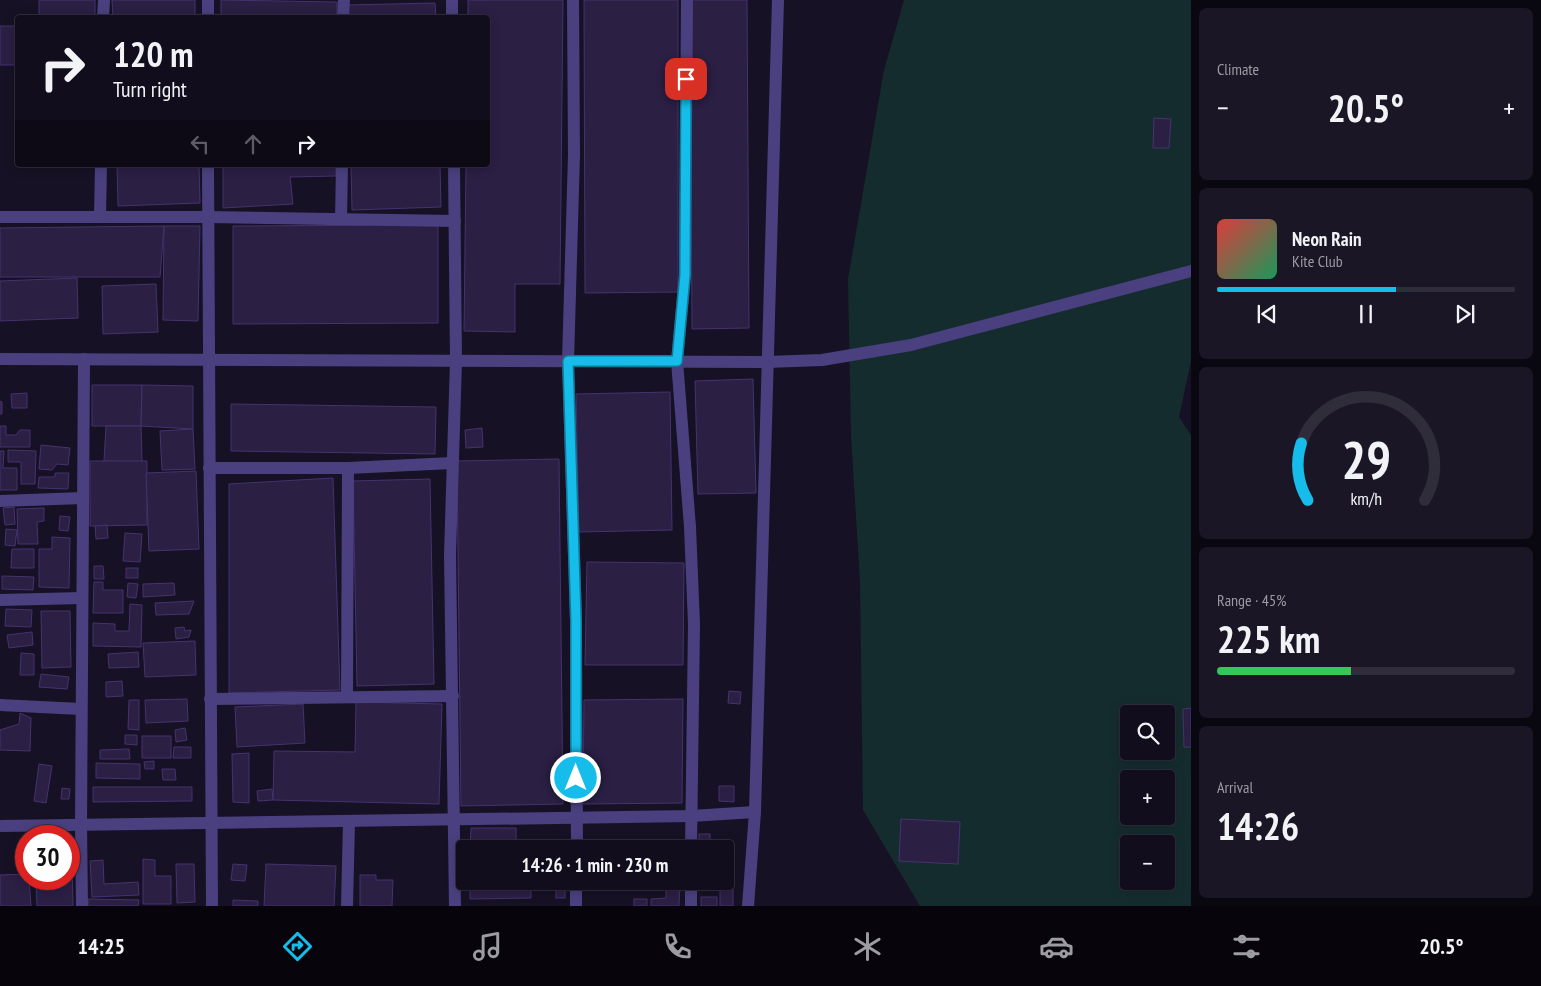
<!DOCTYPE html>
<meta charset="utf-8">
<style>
:root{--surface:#110d1c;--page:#1a1625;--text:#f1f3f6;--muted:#9c9ca3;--line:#302d3b;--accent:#16bdea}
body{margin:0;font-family:"PT Sans Narrow",sans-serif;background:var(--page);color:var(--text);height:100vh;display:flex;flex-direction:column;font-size:19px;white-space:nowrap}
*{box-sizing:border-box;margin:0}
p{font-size:16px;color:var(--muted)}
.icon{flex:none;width:28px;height:28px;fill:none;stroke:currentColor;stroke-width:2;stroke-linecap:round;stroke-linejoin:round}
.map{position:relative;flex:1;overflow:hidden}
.panel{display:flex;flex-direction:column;gap:8px;padding:8px;background:#09070f;width:350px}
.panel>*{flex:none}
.top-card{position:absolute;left:15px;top:15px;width:475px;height:152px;border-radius:5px;box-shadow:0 2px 12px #0003,0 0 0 1px var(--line);background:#110d1c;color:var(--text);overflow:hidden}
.controls{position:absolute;left:1120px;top:705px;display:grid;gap:10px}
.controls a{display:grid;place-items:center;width:55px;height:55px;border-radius:5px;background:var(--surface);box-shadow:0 2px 12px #0003,0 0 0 1px var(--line);font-size:25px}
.speed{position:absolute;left:15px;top:825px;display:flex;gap:10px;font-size:25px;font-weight:700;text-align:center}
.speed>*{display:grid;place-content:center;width:65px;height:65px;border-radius:50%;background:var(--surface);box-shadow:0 2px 12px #0003,0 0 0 1px var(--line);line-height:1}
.speed .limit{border:8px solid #d22;background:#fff;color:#111}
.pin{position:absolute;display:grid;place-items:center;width:42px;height:42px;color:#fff;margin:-21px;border-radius:10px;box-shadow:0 2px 8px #0006}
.me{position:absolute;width:55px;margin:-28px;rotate:0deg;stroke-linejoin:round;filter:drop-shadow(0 0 4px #0008)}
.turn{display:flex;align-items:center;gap:18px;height:105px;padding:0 15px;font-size:22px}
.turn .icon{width:65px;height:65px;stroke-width:2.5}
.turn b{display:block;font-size:35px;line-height:42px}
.lanes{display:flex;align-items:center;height:48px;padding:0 15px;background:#0003;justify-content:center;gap:25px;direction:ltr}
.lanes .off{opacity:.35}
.big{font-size:38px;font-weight:800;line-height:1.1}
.panel .tile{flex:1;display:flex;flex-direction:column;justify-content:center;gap:8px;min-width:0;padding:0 18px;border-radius:8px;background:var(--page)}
.panel .dial{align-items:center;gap:0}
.dial svg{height:130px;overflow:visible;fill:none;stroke:var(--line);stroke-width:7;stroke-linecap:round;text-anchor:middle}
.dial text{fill:var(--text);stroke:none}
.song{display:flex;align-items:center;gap:15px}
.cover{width:60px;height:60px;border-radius:8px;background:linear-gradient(135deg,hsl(0 70% 55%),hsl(150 70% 35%))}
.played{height:5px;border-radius:2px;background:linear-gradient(90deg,var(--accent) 60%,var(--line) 60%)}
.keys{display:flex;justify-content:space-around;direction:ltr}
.heat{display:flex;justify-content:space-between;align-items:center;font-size:28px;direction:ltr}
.charge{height:8px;border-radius:4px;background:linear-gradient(90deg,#34c759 45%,var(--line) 0)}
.trip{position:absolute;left:456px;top:840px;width:278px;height:50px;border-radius:5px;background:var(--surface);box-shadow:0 2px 12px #0003,0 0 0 1px var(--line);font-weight:800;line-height:50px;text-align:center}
.tabs{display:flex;height:80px;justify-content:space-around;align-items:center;background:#07050b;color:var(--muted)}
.tabs .icon{width:35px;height:35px}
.tabs .on{color:var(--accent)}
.tabs b{font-size:22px;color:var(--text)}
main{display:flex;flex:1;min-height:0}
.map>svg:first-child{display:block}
.green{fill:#152c2e;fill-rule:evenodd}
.building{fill:#2b1f44;stroke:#45336e}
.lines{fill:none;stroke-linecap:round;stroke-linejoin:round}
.minor{stroke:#4a407f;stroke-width:12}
.tertiary{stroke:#4a407f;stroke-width:12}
.route-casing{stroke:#0e7b98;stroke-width:12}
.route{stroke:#16bdea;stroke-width:9}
</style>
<main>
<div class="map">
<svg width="1191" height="906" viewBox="0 0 1191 906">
<rect width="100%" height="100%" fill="#171125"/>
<path class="green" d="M904,0H1191V361L1179,417L1191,435V906H920L863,810L860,582L851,435L848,279L884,70ZM1129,714H1166V751H1129ZM1129,779H1166V816H1129ZM1129,844H1166V881H1129Z"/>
<g class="building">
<rect x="39" y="0" width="56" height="18"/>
<polygon points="112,0 195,0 195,18 113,18"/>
<polygon points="221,0 337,2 337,18 221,18"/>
<polygon points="468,0 563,0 560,284 515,284 515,332 464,331 466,165 488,165 488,18 468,18"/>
<polygon points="584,0 678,0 678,292 585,293"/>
<polygon points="690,0 747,0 749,328 692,329"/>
<polygon points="435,3 436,18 347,18 346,5"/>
<rect x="0" y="26" width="18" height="39"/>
<polygon points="1154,118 1171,119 1169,148 1153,148"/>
<polygon points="117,165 199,165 200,203 118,206"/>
<polygon points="223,165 336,165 336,176 290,177 293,204 223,208"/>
<polygon points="351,165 440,165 441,207 352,210"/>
<polygon points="438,225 438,323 233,324 233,226"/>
<polygon points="164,226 160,277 0,277 0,228"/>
<polygon points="164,226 200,226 198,321 163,320"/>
<polygon points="77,278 78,318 0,321 0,281"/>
<polygon points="156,284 158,332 103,334 102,286"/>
<polygon points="753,379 756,493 698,494 695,381"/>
<polygon points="92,385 142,385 141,426 92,426"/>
<polygon points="142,385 193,386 193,429 141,426"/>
<polygon points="670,392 672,530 579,532 576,394"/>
<polygon points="27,393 27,408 12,408 11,394"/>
<polygon points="0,401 2,402 2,414 0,414"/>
<polygon points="231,404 436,407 435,454 231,451"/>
<polygon points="0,426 6,426 6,435 16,435 20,430 30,430 30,447 0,447"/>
<polygon points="106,426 141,426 142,462 104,461"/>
<polygon points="482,428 483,447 466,448 465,430"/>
<polygon points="193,429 195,469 162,470 160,431"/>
<polygon points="41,445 70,448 68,465 57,464 52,470 39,469"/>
<polygon points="8,450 36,451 35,484 21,484 21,462 8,462"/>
<polygon points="0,451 4,451 3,468 17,468 17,490 0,490"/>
<polygon points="559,459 563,804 461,806 457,461"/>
<polygon points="90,461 147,461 147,525 90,526"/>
<polygon points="196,471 199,549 149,551 146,473"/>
<polygon points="55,473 69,473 68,489 38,488 39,477 55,477"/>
<polygon points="333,478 340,690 229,693 229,484"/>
<polygon points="430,479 434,684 357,686 353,481"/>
<polygon points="14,507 15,524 5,525 3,508"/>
<polygon points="44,508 44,521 37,522 38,544 18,544 17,509"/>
<polygon points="60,516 70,517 68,531 59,530"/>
<polygon points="107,525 108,538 96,539 95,526"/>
<polygon points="6,529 17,530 15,546 5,545"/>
<polygon points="125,533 142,534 140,562 123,561"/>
<polygon points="52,537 70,538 69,588 39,587 39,549 52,549"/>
<polygon points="12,549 34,549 34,568 11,568"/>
<polygon points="587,562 684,563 683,665 585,665"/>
<polygon points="94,566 103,566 104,579 94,579"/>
<rect x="126" y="568" width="12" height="10"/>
<polygon points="2,576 34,577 33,590 2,589"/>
<polygon points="94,582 103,582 103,590 123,590 123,613 93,613"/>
<polygon points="128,583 138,584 136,598 127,597"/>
<polygon points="174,583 175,595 143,597 143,584"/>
<polygon points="194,601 189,614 156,615 155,603"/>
<polygon points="130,604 142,605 141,647 93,646 93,623 115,624 115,631 129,631"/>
<polygon points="6,609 32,610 31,627 5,626"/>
<polygon points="41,611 70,611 71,667 42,668"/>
<polygon points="184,627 185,631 191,630 189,637 176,639 175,628"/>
<polygon points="32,632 33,645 9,648 7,635"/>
<polygon points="195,641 196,675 145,677 143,643"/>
<polygon points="138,652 139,667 109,668 108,654"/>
<polygon points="21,653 34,654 34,675 20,675"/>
<polygon points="41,674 69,677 67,689 39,687"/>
<polygon points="122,681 123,696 106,697 106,682"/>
<polygon points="729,691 741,692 740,704 728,703"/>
<polygon points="187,699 188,721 146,723 145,700"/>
<polygon points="683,699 682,803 583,804 584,700"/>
<polygon points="129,700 139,700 139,730 128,729"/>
<polygon points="356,702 442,704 439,804 273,800 274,751 355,752"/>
<polygon points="303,704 305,743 237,747 235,707"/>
<polygon points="1191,708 1191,747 1184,747 1183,709"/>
<polygon points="20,713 31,718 30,751 0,750 0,730 19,724"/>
<polygon points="185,728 187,740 176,742 175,730"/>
<polygon points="125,735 137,735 137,745 125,744"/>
<rect x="142" y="736" width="29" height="22"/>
<polygon points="174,747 191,747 191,758 173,758"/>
<polygon points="129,749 130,759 100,759 100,750"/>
<polygon points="249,753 249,803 233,802 232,754"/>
<polygon points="154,761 154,769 145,769 144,762"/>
<polygon points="96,763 140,764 140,779 96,778"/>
<polygon points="39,764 52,766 46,803 34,801"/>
<polygon points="162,769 175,769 176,780 163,780"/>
<polygon points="719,786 734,786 734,802 719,801"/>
<polygon points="93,787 192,787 192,801 93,802"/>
<polygon points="62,788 70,789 69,799 61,799"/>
<polygon points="272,789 273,800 258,801 257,791"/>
<polygon points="901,819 960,822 958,864 899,861"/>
<polygon points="471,828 516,828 516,849 470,849"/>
<polygon points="699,834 710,834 710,844 699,843"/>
<polygon points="720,848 733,848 733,906 720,906 720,881 725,881 725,849"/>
<polygon points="143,859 155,860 155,876 171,876 171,904 143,904"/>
<polygon points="103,860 104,884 138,882 139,895 92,897 90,861"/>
<polygon points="69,862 72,862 73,906 37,906 36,879 69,879"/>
<polygon points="176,864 194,864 195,902 177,903"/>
<polygon points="233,864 247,865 245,881 231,880"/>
<polygon points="266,864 336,866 334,906 264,906"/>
<polygon points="26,874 26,879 29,879 31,906 0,906 0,875"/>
<polygon points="360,875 376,875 376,880 393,880 392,906 360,906"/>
<polygon points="470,881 531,881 531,898 470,899"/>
<polygon points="666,881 680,881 679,906 651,906 651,899 666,898"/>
<rect x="556" y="888" width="9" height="10"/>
<rect x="701" y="897" width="16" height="9"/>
<polygon points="88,899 139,900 138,906 88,906"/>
<rect x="634" y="899" width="13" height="7"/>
<polygon points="233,900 258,901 258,906 233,906"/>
</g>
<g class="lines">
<g class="minor">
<polyline points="452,0 452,18"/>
<polyline points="573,0 574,155 568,361 576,621 577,849"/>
<polyline points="687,0 685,275 677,361 690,527 694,624 691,849"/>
<polyline points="103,18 104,0"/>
<polyline points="208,18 208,0"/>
<polyline points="343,18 344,0"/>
<polyline points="208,165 212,906"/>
<polyline points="454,165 456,361 450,555 455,906"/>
<polyline points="0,217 208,217 455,221"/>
<polyline points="100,217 101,165"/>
<polyline points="341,219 342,165"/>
<polyline points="209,468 348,468 452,463"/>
<polyline points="0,501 83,498"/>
<polyline points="0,600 82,598"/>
<polyline points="347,697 348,468"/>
<polyline points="210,699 453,696"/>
<polyline points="0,705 81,709"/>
<polyline points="0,826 691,816 755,812"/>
<polyline points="691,881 691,906"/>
<polyline points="82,906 81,825 84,359"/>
<polyline points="347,906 349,821"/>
<polyline points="576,906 576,881"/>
<polyline points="748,906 755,812 778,0"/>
</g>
<polyline class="tertiary" points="0,359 767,362 822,360 911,345 1191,271"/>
</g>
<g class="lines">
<defs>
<polyline id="route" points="576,778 576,621 568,361 677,361 685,275 686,79"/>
</defs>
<use href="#route" class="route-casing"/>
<use href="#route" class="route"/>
</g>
</svg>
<div class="controls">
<a><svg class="icon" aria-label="search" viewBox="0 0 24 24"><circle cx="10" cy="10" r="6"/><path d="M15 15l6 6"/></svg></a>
<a>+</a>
<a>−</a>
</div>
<div class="speed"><div class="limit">30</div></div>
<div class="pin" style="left:686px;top:79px;background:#d93025"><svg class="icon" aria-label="arrive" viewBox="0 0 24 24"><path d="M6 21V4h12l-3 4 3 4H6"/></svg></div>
<svg class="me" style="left:576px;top:778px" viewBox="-20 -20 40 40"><circle r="17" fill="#16bdea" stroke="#fff" stroke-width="3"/><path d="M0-11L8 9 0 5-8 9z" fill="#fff"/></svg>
<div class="trip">14:26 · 1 min · 230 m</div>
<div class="top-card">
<div class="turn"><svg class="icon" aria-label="right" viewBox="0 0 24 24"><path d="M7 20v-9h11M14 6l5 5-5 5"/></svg><div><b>120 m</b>Turn right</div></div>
<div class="lanes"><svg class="icon off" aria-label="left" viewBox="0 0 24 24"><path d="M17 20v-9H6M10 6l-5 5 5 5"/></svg><svg class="icon off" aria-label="ahead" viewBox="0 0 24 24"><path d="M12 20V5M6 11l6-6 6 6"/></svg><svg class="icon" aria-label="right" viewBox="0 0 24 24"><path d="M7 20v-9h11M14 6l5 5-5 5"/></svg></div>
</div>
</div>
<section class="panel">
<div class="tile"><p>Climate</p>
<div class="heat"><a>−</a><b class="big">20.5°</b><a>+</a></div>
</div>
<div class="tile">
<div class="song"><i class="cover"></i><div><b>Neon Rain</b><p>Kite Club</p></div></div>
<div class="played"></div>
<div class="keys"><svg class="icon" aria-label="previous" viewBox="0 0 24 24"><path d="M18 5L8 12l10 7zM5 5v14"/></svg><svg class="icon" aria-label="pause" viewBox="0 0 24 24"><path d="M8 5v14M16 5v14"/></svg><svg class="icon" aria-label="next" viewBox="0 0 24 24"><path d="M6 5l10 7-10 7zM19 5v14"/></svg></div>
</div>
<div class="tile dial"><svg viewBox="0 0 100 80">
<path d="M14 69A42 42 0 1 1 86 69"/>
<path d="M14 69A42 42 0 0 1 10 34" stroke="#16bdea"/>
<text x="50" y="56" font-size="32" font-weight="700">29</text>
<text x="50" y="72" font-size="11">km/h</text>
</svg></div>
<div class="tile"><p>Range · 45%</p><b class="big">225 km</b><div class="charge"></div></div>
<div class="tile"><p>Arrival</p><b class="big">14:26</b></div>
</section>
</main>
<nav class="tabs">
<b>14:25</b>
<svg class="icon on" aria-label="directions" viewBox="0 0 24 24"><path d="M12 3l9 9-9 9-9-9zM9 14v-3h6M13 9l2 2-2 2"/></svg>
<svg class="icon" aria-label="music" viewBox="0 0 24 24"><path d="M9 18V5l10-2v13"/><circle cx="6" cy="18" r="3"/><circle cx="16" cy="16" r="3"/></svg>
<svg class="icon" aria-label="phone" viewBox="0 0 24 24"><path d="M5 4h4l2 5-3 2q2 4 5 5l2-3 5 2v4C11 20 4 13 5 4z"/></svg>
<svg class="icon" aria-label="climate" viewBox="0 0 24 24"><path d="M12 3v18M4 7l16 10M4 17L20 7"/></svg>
<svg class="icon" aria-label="car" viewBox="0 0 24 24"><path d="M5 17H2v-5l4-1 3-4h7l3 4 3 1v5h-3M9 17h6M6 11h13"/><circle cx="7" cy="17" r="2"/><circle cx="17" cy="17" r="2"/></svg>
<svg class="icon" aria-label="filters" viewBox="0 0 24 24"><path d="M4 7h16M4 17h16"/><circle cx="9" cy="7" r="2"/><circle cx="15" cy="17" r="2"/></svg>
<b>20.5°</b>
</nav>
